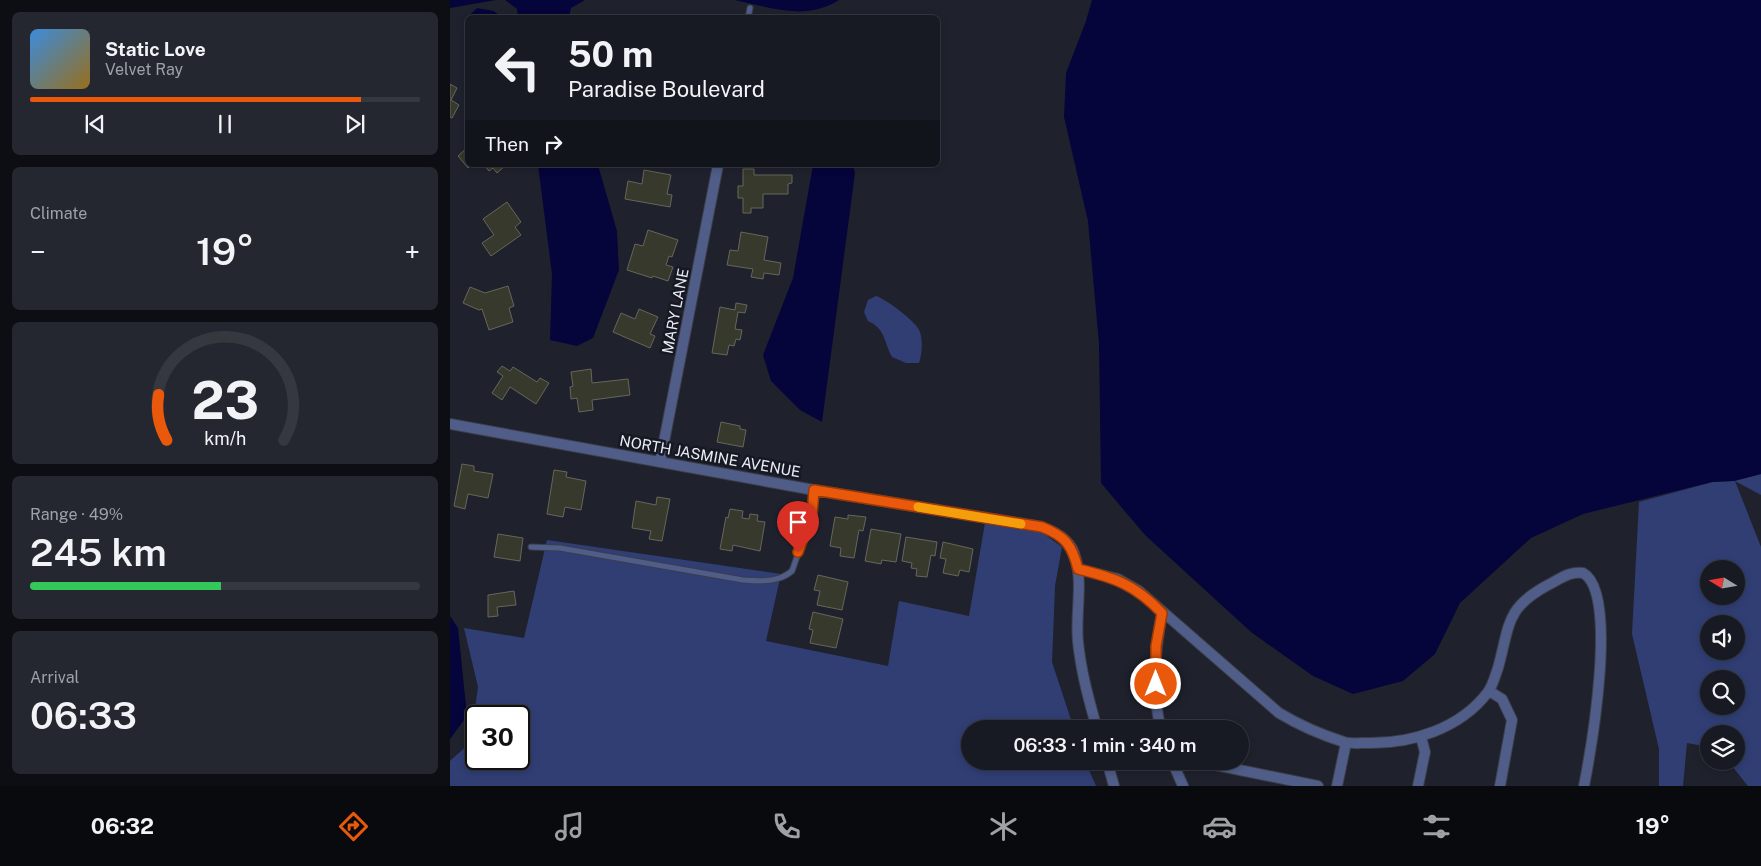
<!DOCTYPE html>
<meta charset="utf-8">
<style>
:root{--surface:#171a22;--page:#24272f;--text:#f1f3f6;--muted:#9ea1a5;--line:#363840;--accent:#ea580c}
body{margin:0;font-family:"Public Sans",sans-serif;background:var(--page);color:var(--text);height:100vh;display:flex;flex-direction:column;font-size:19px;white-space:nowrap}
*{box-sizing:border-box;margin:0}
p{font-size:16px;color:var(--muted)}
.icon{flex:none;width:28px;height:28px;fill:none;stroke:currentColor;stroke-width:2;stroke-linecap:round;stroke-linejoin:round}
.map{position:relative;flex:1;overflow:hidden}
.panel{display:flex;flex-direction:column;gap:12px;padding:12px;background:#0d0e13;width:450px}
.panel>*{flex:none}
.guide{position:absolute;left:15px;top:15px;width:475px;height:152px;border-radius:8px;box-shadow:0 2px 8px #0003,0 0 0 1px var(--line);background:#171a22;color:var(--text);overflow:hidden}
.needle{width:32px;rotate:281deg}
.tools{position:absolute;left:1250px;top:560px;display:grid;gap:10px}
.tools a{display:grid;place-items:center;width:45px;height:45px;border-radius:50%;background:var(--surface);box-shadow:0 2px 8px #0003,0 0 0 1px var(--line);font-size:25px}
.speed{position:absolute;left:15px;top:705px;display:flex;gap:10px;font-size:25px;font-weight:700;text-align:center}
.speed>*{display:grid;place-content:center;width:65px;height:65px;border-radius:50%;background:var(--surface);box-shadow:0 2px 8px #0003,0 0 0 1px var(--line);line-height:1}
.speed .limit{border:2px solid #111;border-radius:8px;background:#fff;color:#111}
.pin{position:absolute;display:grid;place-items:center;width:42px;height:42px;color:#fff;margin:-51px -21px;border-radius:50% 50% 50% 0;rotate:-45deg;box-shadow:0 0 5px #0007}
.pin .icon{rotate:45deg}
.me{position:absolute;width:55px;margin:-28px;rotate:0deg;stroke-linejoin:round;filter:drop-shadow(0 0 4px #0008)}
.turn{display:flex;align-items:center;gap:18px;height:105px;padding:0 20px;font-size:22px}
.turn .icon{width:65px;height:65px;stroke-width:2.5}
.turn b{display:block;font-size:35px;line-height:42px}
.then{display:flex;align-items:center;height:48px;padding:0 20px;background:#0003;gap:10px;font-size:19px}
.big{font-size:38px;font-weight:600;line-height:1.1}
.panel .tile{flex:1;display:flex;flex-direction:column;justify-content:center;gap:8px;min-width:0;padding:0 18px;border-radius:8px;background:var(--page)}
.panel .dial{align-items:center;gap:0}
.dial svg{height:130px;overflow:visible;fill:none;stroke:var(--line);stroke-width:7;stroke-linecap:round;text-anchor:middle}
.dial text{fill:var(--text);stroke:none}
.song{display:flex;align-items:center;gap:15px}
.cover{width:60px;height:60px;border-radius:8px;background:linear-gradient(135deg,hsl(210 70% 55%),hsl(40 70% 35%))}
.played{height:5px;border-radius:2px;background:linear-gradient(90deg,var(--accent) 85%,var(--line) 85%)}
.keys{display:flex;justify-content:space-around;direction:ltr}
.heat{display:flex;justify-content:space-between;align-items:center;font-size:28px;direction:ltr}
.charge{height:8px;border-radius:4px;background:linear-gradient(90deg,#34c759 49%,var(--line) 0)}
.trip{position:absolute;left:511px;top:720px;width:288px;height:50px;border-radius:25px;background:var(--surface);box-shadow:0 2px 8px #0003,0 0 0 1px var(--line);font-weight:600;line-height:50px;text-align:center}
.dock{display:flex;height:80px;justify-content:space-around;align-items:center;background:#090a0e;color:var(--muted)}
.dock .icon{width:35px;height:35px}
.dock .active{color:var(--accent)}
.dock b{font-size:22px;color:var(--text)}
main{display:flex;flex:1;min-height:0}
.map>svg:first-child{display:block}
.green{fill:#303e74;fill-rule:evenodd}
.water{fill:#05043b}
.building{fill:#37392d;stroke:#64675a}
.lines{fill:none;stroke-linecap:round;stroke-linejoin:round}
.service-casing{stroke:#3b3e49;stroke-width:7}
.minor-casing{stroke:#3b3e49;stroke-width:12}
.service{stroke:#4f5d88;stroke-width:5}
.minor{stroke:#4f5d88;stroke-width:10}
.route-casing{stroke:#983908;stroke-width:12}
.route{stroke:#ea580c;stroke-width:9}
.slow{stroke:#f59e0b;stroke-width:9}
.labels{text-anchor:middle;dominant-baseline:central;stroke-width:5;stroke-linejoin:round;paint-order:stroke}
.street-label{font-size:15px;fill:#eaedf4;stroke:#161923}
</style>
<main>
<section class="panel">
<div class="tile">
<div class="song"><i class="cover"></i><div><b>Static Love</b><p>Velvet Ray</p></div></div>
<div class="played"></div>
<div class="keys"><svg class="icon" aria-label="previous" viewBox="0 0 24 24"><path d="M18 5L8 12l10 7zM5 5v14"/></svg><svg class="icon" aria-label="pause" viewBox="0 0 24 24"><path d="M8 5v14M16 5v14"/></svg><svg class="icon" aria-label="next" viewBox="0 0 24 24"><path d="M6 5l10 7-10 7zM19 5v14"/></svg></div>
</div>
<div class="tile"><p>Climate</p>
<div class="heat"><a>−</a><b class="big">19°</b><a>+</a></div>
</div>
<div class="tile dial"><svg viewBox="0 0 100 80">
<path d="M14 69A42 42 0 1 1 86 69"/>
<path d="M14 69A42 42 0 0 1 9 41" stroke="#ea580c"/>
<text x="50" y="56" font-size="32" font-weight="700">23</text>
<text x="50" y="72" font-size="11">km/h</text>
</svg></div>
<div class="tile"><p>Range · 49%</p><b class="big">245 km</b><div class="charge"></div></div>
<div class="tile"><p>Arrival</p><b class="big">06:33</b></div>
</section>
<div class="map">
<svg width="1311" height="786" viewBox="0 0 1311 786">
<rect width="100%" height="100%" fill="#1f222d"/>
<g class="green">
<path d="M426,296C436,299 468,323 470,332C473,342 472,354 469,363H456L442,357C434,342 435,328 418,321L414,312L418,300Z"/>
<path d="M1311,474V495L1285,481L1311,547V786H1298L1278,761H1286V734H1259V747L1237,743L1233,786H1209V749L1182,634L1189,502L1263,482L1284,481ZM1259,569H1286V596H1259ZM1259,624H1286V651H1259ZM1259,679H1286V706H1259Z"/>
<path d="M535,523L593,533L612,547L605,586L602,662L624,729H520V761H635L646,786H0V761L20,743L28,687L14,628L74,638L97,540L331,574L316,641L438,666L449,601L519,616ZM26,716H69V759H26Z"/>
</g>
<g class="water">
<polygon points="0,0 46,0 0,8"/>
<polygon points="55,0 135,0 121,8 119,17 68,18 67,9"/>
<path d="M285,0H389C356,21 321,8 285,0Z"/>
<polygon points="642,0 1311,0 1311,474 1284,481 1262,482 1133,514 1081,538 1010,603 985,654 953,681 903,694 863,676 801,632 695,535 651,483 649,344 638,221 614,117 616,73 636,21"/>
<polygon points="27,8 44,11 51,17 18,17"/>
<polygon points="88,165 148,165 167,231 169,270 143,338 127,346 100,340 102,274"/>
<polygon points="363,165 403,165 405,173 372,422 350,410 321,381 313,355 343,278"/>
<polygon points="0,616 8,628 17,716 0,739"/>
</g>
<g class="building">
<polygon points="0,84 7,88 1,100 9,105 2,118 0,117"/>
<polygon points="18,147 18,165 21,165 18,168 8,156"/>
<polygon points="34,165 56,165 47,173 43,168 39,171"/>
<polygon points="293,169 304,169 304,175 342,175 342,183 338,184 338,194 313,194 313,208 301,208 301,213 293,213 293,198 288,198 288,186 293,186"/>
<polygon points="194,170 221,175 217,194 222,195 220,207 175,199 178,181 192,184"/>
<polygon points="57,202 71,222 65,227 71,235 41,256 32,243 44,235 33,219"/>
<polygon points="198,230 228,240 222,257 219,256 216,265 223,267 218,281 203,276 202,278 177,270 185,244 193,246"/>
<polygon points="291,232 318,237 314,260 331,263 329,275 314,273 313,279 301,277 303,269 277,265 280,250 288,251"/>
<polygon points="58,286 64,306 59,308 63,322 39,330 32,309 29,310 13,303 20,287 35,293"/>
<polygon points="286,303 297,305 295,313 288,312 285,329 292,330 290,340 286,339 284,346 279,345 277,355 262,353 270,307 285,310"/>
<polygon points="189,309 208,317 200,334 205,336 200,348 163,332 171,313 185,319"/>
<polygon points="52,366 60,371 63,367 87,382 90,378 99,383 86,404 60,387 52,400 42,393 53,376 47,372"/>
<polygon points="141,369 142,383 178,379 180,395 142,400 143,410 129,412 127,398 121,399 120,387 123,386 121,372"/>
<polygon points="271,422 290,426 290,429 296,430 293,447 267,442"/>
<polygon points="12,464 24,466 24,471 43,474 38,498 18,494 15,509 4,506"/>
<polygon points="104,470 117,472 116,477 136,481 131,510 115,507 113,517 97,514"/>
<polygon points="207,497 220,499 212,541 199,539 201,531 182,528 186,501 206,505"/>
<polygon points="280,509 293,511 292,518 299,519 300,514 308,515 307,521 315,522 310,551 283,545 282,551 270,549 276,517 278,518"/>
<polygon points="398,515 416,517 413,531 409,530 404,558 390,556 391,548 380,546 385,517 398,519"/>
<polygon points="421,529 451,534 446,562 432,560 431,564 415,561"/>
<polygon points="48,534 73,538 70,561 44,557"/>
<polygon points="456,537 487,542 485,556 481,555 477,577 466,576 467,569 461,568 462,563 452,561"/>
<polygon points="493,542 523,549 519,572 510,570 508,576 493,573 496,559 490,558"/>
<polygon points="368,575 398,582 392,610 367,605 370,591 364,590"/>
<polygon points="64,591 66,605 47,607 48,616 38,617 38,595"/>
<polygon points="363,612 393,619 386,648 360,643 363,630 359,629"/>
</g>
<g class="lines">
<defs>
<g id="service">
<polyline points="298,18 300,8"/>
<path d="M81,547L110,548L293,580C310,581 328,583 342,571L362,514L364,490"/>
</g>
<g id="minor">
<path d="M0,424L364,490L592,527C605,532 619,539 624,553C634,581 625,613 628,642C631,672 639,700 647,729"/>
<polyline points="210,462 268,165"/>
<path d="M628,569L668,579L689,591L829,713C849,725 872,735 894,742C901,744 910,743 917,743C961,744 1010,729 1038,692C1043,685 1045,676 1048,668C1060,625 1055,608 1098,585C1110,579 1119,571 1133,573C1169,592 1141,750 1134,786"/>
<polyline points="1039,691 1052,699 1062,720 1050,786"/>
<path d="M711,729C701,691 705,651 712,613"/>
<polyline points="657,761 664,786"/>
<polyline points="722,761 733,786"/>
<polyline points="746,761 868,786"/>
<polyline points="887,786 896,743"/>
<polyline points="968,786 975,752 971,737"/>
</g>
</defs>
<use href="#service" class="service-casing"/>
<use href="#minor" class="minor-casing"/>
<use href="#service" class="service"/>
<use href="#minor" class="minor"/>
</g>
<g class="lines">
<defs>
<path id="route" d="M348,552L362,514L364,490L592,527C615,536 622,545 628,569C666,578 685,585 712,613L706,646V684"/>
</defs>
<use href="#route" class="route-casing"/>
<use href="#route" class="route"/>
<polyline class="slow" points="468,507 571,524"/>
</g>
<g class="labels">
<g class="street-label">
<text transform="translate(225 311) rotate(-79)">MARY LANE</text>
<text transform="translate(260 456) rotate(10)">NORTH JASMINE AVENUE</text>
</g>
</g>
</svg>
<div class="tools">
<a><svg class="needle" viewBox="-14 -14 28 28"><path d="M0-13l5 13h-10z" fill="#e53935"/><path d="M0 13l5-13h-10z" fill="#9ea1a5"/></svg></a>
<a><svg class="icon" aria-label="sound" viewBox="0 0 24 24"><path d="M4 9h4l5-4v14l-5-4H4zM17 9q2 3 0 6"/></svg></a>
<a><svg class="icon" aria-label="search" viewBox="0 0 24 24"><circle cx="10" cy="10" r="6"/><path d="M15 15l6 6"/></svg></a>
<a><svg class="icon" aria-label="layers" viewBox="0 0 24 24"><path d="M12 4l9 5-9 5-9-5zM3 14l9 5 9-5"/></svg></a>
</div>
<div class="speed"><div class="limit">30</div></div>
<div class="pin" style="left:348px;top:552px;background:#d93025"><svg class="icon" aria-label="arrive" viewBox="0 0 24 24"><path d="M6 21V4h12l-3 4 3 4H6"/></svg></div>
<svg class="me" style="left:706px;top:684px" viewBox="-20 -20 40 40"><circle r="17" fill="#ea580c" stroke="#fff" stroke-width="3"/><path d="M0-11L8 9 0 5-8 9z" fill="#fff"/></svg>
<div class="trip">06:33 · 1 min · 340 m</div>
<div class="guide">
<div class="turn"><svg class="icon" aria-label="left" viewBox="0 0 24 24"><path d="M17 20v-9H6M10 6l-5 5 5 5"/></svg><div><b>50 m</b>Paradise Boulevard</div></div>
<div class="then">Then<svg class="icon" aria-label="right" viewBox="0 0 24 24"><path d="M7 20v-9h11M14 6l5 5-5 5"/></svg></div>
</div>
</div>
</main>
<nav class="dock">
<b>06:32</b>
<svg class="icon active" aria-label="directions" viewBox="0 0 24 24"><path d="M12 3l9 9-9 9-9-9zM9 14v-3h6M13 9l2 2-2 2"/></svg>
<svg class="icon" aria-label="music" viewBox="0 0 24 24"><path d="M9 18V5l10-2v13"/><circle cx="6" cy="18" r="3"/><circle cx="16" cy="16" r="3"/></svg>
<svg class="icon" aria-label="phone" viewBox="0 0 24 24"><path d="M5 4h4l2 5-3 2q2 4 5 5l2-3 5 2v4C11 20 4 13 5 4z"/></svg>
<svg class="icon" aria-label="climate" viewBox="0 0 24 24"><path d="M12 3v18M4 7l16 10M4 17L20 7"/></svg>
<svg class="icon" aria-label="car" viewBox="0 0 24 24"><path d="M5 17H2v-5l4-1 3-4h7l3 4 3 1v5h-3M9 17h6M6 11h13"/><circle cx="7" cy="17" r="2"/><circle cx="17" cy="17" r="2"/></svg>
<svg class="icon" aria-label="filters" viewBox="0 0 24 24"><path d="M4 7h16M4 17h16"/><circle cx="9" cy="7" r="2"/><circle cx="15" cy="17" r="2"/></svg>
<b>19°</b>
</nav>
